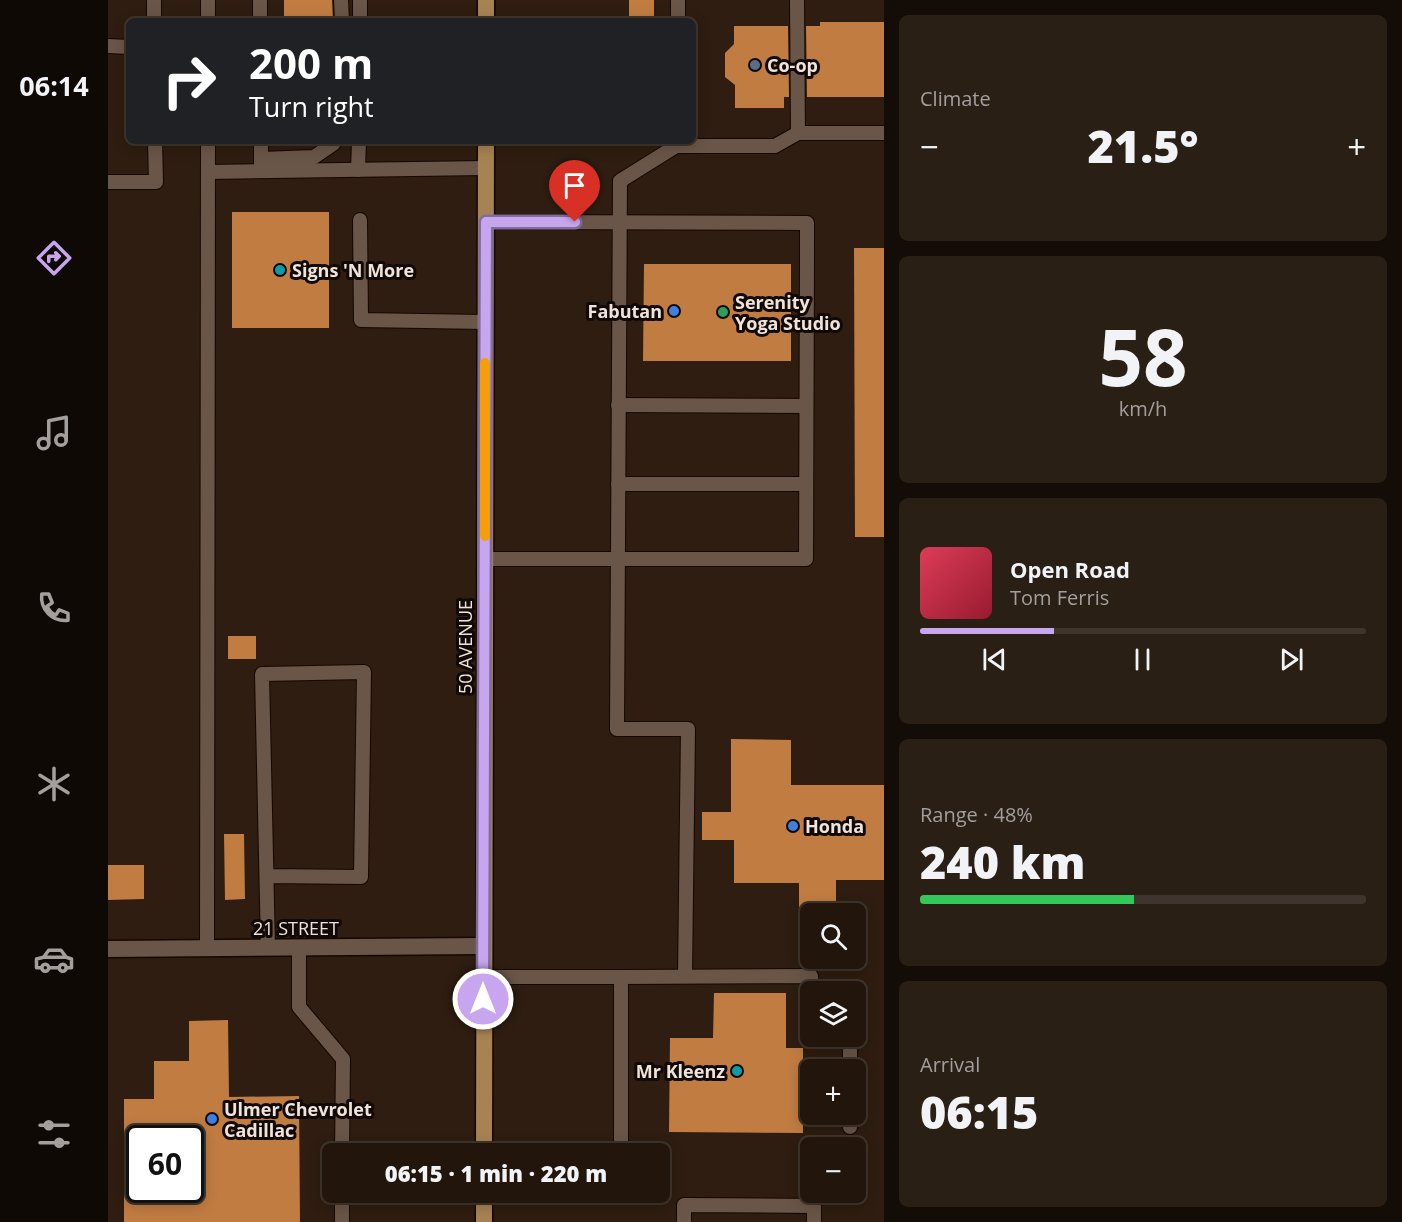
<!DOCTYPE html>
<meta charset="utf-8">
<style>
:root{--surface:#22160c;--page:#2a1f15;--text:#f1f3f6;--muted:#a29f9d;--line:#3f352d;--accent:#c7a6ef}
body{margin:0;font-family:"Open Sans",sans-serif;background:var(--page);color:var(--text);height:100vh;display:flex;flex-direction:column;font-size:22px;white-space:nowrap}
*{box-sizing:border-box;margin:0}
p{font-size:20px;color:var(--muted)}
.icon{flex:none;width:33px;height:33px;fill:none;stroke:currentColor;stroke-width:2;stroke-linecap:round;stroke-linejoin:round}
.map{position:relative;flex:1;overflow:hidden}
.panel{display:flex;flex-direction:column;gap:15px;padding:15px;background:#130c07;width:518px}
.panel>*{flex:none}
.banner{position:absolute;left:18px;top:18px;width:570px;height:126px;border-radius:9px;box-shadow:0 3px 15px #0003,0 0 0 2px var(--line);background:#202124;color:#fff;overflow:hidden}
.controls{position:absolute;left:692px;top:903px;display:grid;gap:12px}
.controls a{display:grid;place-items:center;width:66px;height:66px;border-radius:9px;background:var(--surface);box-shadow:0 3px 15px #0003,0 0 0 2px var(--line);font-size:30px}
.speed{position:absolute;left:18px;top:1125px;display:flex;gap:12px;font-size:30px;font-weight:700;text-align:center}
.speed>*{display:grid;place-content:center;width:78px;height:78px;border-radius:50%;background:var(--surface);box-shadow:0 3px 15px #0003,0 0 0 2px var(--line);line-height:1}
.speed .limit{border:3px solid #111;border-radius:9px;background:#fff;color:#111}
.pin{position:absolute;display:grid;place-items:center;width:51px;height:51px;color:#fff;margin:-62px -26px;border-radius:50% 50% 50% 0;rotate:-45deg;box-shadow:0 0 6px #0007}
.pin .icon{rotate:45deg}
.me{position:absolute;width:66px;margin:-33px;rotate:0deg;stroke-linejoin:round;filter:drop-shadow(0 0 4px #0008)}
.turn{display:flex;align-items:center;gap:21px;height:126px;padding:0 24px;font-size:27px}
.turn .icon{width:78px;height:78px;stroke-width:2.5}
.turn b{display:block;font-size:42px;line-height:51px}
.big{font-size:45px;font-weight:800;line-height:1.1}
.panel .tile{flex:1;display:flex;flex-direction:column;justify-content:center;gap:9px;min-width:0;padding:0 21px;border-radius:9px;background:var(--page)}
.panel .dial{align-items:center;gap:0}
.dial b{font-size:78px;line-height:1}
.song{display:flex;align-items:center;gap:18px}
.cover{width:72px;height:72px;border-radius:9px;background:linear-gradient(135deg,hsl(350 70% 55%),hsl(350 70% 35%))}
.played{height:6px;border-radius:3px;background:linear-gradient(90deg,var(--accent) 30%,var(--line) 30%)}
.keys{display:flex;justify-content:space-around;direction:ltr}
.heat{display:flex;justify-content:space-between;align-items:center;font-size:33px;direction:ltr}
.charge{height:9px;border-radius:4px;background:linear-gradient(90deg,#34c759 48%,var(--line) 0)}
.trip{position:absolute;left:214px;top:1143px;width:348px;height:60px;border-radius:9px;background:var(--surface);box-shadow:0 3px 15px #0003,0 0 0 2px var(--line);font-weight:800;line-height:60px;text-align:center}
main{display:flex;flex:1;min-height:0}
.dock{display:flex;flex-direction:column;width:108px;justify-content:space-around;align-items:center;background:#0e0905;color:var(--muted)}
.dock .icon{width:42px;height:42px}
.dock .active{color:var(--accent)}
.dock b{font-size:27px;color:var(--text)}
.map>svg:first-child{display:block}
.building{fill:#c17c42}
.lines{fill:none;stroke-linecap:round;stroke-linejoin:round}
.service-casing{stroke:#150700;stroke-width:16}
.minor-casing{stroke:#150700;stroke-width:19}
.primary-casing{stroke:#150700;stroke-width:19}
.service{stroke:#6a5648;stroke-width:14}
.minor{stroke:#6a5648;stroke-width:16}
.primary{stroke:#a78253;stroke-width:16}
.route-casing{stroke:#816c9b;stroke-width:15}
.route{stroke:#c7a6ef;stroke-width:10}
.slow{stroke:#f59e0b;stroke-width:10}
.service-dot{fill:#5c6f8a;stroke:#100905;stroke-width:2}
.culture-dot{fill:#0f9aa8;stroke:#100905;stroke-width:2}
.shop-dot{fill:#3f7fe0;stroke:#100905;stroke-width:2}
.leisure-dot{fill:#2e9e5b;stroke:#100905;stroke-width:2}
.labels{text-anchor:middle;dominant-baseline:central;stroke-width:6;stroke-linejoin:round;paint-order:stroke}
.poi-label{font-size:18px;font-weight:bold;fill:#efe3db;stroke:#100905;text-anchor:start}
.street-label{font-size:18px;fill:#efe3db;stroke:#100905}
</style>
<main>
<nav class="dock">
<b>06:14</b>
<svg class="icon active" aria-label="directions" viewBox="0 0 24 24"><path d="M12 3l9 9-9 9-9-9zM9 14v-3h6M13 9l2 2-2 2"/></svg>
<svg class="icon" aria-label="music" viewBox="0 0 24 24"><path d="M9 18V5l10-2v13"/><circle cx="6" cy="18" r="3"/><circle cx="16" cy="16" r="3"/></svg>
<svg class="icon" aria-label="phone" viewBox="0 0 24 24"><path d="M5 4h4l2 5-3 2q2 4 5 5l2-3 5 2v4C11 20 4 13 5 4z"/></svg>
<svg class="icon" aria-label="climate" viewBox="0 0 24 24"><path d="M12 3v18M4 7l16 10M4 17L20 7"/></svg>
<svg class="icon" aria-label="car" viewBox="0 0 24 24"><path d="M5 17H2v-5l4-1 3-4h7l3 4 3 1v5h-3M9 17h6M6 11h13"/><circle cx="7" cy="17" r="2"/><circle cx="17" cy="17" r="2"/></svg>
<svg class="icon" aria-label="filters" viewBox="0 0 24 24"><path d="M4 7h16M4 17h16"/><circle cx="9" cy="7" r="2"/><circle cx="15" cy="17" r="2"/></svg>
</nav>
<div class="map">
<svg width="777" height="1222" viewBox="0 0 777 1222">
<rect width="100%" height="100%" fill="#2e1d10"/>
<g class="building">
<polygon points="176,0 224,0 225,21 176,21"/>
<rect x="521" y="0" width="25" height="21"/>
<polygon points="712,22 777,22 777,97 699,97 698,26 712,26"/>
<polygon points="626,26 680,26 681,97 676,97 676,108 627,108 627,85 617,77 617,53 626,44"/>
<rect x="124" y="212" width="97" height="116"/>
<polygon points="746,248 777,248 777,537 747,537"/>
<polygon points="536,264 683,264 683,361 535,361"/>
<rect x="120" y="636" width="28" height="23"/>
<polygon points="623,739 683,740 683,785 777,785 777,880 728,880 728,914 691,914 691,883 626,883 626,840 594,840 594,812 623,812"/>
<polygon points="116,834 136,834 137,899 117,900"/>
<polygon points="0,865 36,865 36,899 0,900"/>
<polygon points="606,993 678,993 678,1048 695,1048 695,1133 561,1132 562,1038 605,1038"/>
<polygon points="120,1020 121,1097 191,1096 192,1222 16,1222 16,1190 82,1190 82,1138 16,1138 16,1099 46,1099 46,1061 81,1061 81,1021"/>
</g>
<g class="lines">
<defs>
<g id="service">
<polyline points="46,0 46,21"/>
<polyline points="100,0 100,21"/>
<polyline points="152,0 152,21"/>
<polyline points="233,0 234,21"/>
<polyline points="689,0 690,133"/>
<polyline points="252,21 252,0"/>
<polyline points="570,21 570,0"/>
<polyline points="0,46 21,47"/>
<polyline points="153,141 153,166"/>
<polyline points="153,159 206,157 225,144 227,141"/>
<polyline points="250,170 251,141"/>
<polyline points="100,172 378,168"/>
<polyline points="0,182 48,182 47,141"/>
<polyline points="252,220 253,320 377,322"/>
<polyline points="510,405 698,406"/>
<polyline points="510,484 698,484"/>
<polyline points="377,559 698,559 699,253 699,223 378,222"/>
<polyline points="159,876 253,877 256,672 154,674 160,948"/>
<polyline points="99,948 100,141"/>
<polyline points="191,948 191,1007 235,1059 234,1154"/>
<polyline points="577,976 580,729 509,729 512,181 568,146 667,146 690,133 777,133"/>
<polyline points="375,977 513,977 513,1140"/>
<polyline points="513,977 703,976 704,992"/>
<polyline points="742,1036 742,1070"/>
<polyline points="742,1114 742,1127"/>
<polyline points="234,1222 234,1192"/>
<polyline points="576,1222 576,1205 706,1206 706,1222"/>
</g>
<polyline id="minor" points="0,949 375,946"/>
<g id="primary">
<polyline points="378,0 378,21"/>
<polyline points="376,1154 378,141"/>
<polyline points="376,1192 376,1222"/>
</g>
</defs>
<use href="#service" class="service-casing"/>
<use href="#minor" class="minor-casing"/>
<use href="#primary" class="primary-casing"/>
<use href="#service" class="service"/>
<use href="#minor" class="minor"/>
<use href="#primary" class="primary"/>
</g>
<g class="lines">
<defs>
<polyline id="route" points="375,999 378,222 467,222"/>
</defs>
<use href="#route" class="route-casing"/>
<use href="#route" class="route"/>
<polyline class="slow" points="377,536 377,363"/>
</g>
<circle class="service-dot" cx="647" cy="65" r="6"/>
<g class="culture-dot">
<circle cx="172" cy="270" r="6"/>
<circle cx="629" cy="1071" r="6"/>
</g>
<g class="shop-dot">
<circle cx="566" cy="311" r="6"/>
<circle cx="685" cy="826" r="6"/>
<circle cx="104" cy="1119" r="6"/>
</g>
<circle class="leisure-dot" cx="615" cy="312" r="6"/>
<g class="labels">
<g class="poi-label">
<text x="659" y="65">Co-op</text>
<text x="184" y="270">Signs 'N More</text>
<text x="627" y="302">Serenity<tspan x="627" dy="21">Yoga Studio</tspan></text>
<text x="554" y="311" text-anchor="end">Fabutan</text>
<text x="697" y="826">Honda</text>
<text x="617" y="1071" text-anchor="end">Mr Kleenz</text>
<text x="116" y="1109">Ulmer Chevrolet<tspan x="116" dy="21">Cadillac</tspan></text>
</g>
<g class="street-label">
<text transform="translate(357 647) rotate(-90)">50 AVENUE</text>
<text x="188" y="928">21 STREET</text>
</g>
</g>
</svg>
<div class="controls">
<a><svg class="icon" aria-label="search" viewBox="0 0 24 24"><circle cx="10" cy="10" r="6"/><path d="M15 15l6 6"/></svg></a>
<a><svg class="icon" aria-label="layers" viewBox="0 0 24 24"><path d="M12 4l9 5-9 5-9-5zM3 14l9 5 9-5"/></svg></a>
<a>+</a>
<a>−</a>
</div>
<div class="speed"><div class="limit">60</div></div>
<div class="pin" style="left:467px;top:222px;background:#d93025"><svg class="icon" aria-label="arrive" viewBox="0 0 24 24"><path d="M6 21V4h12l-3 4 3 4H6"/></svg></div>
<svg class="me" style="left:375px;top:999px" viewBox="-20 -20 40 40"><circle r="17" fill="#c7a6ef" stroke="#fff" stroke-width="3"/><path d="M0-11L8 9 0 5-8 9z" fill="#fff"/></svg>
<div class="trip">06:15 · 1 min · 220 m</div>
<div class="banner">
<div class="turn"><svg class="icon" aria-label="right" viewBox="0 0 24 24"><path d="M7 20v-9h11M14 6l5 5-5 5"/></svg><div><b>200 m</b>Turn right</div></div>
</div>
</div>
<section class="panel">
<div class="tile"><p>Climate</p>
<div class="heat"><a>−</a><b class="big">21.5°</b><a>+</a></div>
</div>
<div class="tile dial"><b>58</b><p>km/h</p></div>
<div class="tile">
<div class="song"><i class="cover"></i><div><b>Open Road</b><p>Tom Ferris</p></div></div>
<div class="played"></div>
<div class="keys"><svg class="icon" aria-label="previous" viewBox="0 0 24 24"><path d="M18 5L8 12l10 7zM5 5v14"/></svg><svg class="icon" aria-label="pause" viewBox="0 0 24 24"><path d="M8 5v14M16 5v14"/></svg><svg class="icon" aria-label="next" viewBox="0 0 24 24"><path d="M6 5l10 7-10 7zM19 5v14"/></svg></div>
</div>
<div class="tile"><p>Range · 48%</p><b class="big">240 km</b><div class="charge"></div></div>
<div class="tile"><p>Arrival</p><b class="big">06:15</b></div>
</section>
</main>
